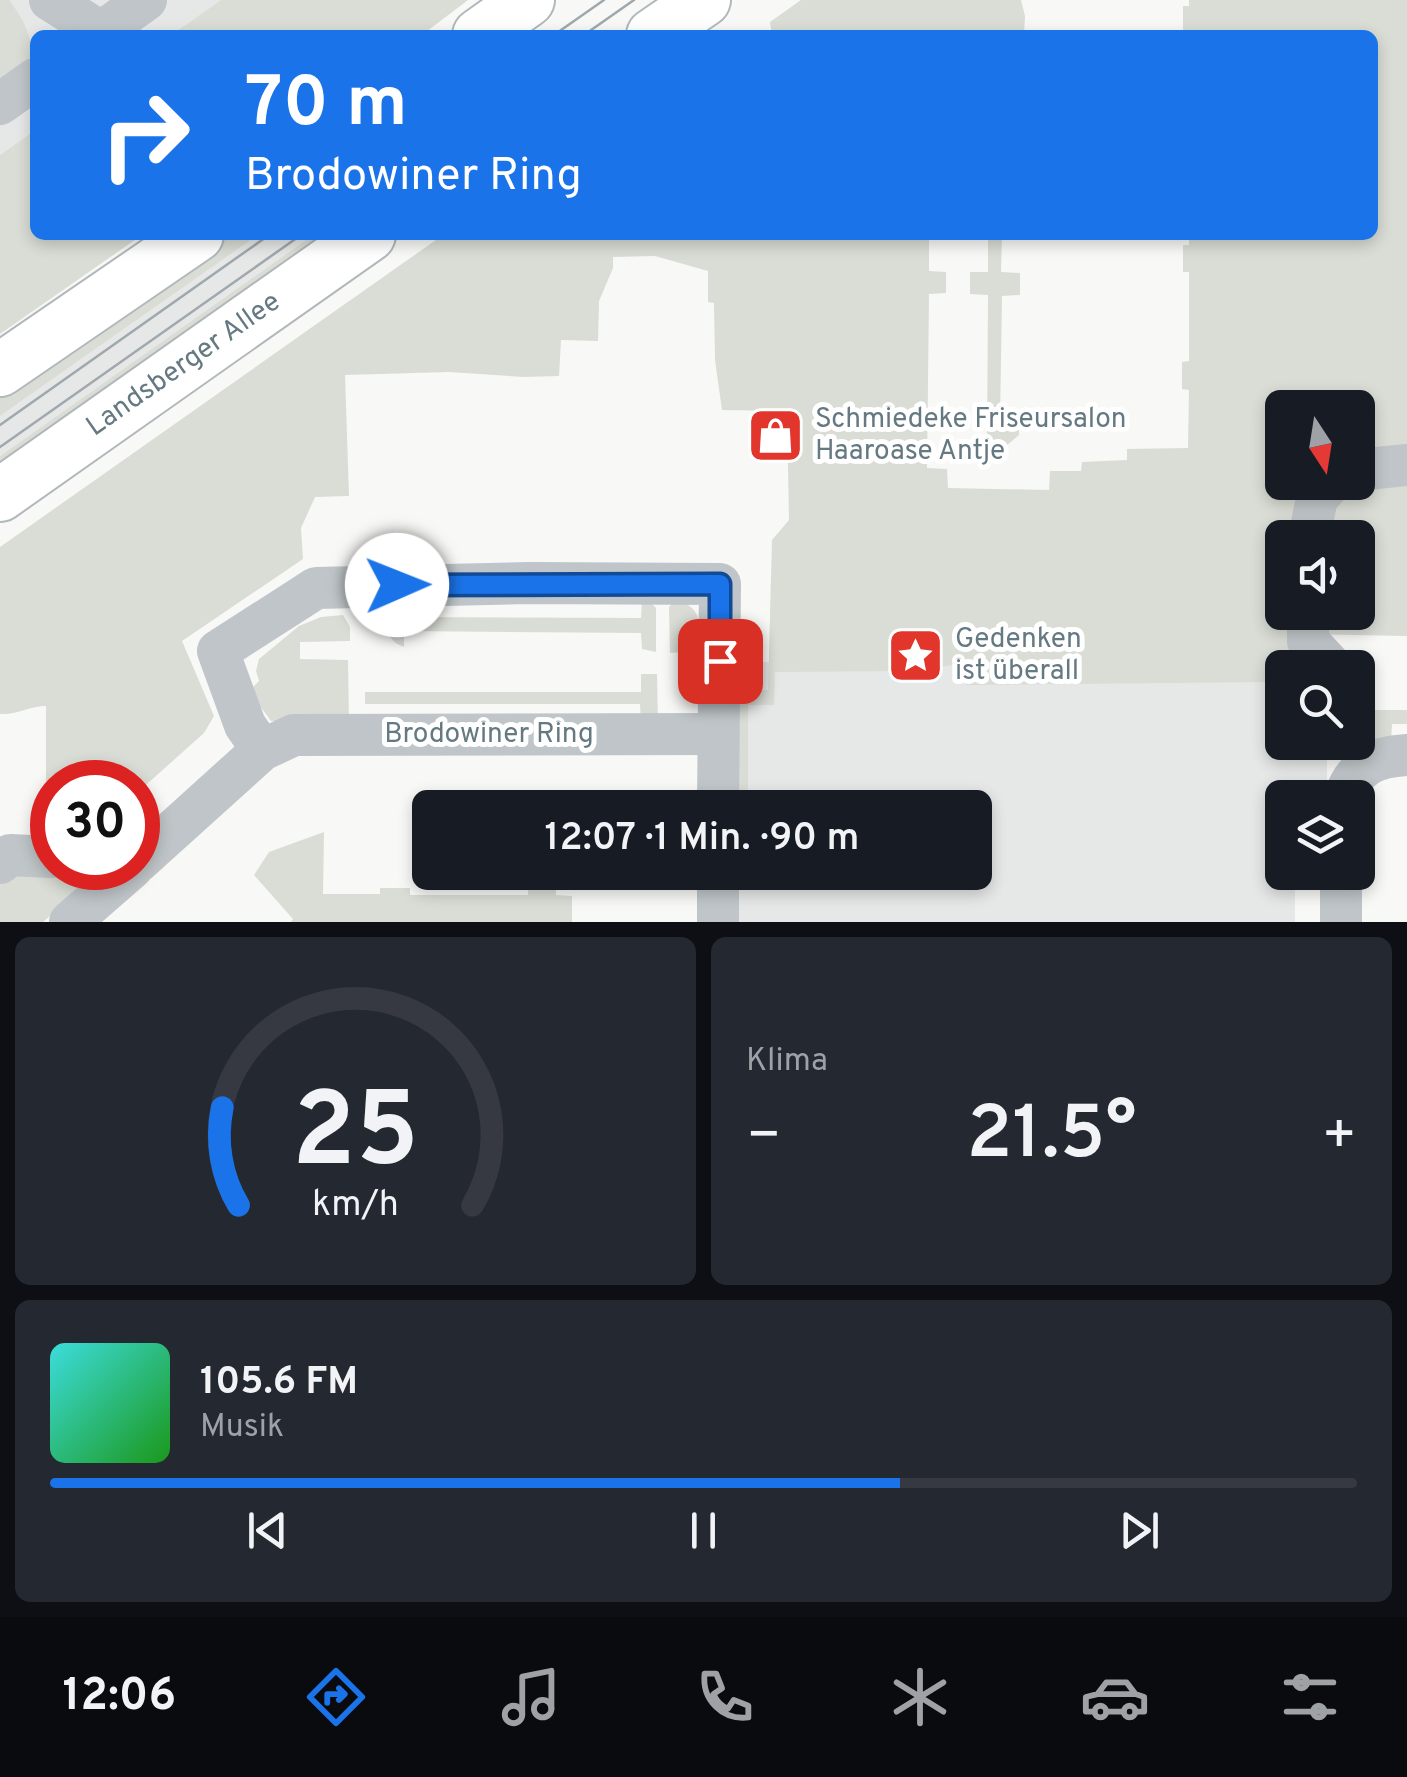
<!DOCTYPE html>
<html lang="de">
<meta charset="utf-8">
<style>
:root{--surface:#171b24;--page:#242831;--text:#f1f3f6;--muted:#9ea1a6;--line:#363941;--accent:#1a73e8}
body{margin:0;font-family:Overpass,sans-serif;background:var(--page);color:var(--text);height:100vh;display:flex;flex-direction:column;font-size:38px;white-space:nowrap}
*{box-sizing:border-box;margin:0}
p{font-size:32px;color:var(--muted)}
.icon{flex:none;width:55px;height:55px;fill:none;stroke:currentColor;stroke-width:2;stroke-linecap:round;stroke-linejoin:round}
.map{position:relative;height:922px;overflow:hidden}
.drawer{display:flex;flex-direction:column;gap:15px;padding:15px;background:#0d0f14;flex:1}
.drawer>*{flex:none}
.top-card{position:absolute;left:30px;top:30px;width:1348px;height:210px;border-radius:15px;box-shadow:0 5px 15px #0003;background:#1a73e8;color:#fff;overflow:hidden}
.needle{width:65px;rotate:168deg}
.controls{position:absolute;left:1265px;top:390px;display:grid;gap:20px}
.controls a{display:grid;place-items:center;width:110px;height:110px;border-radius:15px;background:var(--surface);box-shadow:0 5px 15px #0003;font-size:50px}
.speed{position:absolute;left:30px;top:760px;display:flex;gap:20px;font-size:50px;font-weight:700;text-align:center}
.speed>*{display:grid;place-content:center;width:130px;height:130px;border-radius:50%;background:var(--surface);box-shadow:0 5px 15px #0003;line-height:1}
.speed .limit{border:15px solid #d22;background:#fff;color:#111}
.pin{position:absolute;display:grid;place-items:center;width:85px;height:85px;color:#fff;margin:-42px;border-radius:20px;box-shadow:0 5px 15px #0006}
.me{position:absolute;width:110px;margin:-55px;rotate:89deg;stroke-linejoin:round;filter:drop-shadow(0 0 8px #0008)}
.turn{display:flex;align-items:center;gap:35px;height:210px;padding:0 50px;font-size:45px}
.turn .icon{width:130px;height:130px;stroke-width:2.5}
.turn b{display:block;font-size:70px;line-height:85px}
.big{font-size:75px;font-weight:600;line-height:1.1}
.drawer .card{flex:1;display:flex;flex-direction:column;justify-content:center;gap:15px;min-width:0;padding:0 35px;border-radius:15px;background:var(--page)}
.drawer .dial{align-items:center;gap:0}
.dial svg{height:260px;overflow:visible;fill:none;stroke:var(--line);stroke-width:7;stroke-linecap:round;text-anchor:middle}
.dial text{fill:var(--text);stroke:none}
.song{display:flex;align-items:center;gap:30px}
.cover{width:120px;height:120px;border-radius:15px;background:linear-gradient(135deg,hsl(180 70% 55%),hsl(120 70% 35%))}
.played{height:10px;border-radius:5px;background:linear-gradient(90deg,var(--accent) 65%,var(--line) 65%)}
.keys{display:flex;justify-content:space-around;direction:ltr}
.heat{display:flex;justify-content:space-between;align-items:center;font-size:55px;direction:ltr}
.drawer .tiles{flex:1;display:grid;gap:15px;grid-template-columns:1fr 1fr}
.card:last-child{grid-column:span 2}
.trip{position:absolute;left:412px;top:790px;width:580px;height:100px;border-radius:15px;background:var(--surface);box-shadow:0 5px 15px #0003;font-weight:600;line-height:100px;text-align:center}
.menu{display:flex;height:160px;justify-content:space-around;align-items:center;background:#090b0e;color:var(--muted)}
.menu .icon{width:70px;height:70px}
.menu .current{color:var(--accent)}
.menu b{font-size:45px;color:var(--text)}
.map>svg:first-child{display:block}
.built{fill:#e6e8e7}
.green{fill:#d9ddd5;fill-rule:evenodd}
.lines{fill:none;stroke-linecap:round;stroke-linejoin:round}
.major-casing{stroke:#b1b8bb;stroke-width:56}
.minor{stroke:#bfc5c8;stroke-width:42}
.major{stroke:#fff;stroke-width:52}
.tram{stroke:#9fa9ad;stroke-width:2.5}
.route-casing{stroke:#114b97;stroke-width:25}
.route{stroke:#1a73e8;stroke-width:18}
.labels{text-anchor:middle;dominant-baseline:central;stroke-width:10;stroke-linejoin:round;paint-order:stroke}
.street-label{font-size:28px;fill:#647981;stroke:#fff}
.poi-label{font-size:28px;fill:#647981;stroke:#fff;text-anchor:start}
</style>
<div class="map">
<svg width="1407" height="922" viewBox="0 0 1407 922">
<rect width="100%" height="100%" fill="#f8f8f6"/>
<g class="built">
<polygon points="0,0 221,0 171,35 35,35 35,130 0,155"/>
<polygon points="258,235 313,235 0,456 0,416"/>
<polygon points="754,662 1327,667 1282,668 1282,742 1327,743 1327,797 1282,798 1282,872 1295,873 1295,922 734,922 733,873 975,872 975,808 733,807 733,691 754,691"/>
</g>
<g class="green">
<path d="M0,0H9C22,17 43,50 22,70C17,75 7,79 0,84Z"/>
<polygon points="221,0 468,0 422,35 171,35"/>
<polygon points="801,0 1021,0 1025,16 1024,35 772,35 770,22"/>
<path d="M1189,0H1407V636L1298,634L1295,667L1282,668V682L966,685L960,664L912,671L775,672L774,705H748V807H733V691L768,690L772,540L789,520L787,411L722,410L715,360L714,303L708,302V271L655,256L613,257V268L599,301L598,341L561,340L559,376L523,377L449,372L345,375L349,496L315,497L301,528L303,559L182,641L214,716L204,733L138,792V782H52V848L46,847V706C29,706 18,715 0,714V547L443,235H929V271L946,272V293L929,294L927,468L947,469L948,488L1049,490L1050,471H1081L1082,462L1127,460V449L1188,448L1189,390L1182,389V362L1189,361V272H1183V245H1189V235H1372V35H1183V6H1189ZM1282,408H1358V482H1282ZM1282,538H1358V612H1282Z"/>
<polygon points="35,130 35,235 142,235 0,334 0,155"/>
<polygon points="232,235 258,235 0,416 0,396"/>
<polygon points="313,235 342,235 0,475 0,456"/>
<polygon points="988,235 1002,235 1001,272 1020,273 1020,295 1002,296 1000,421 1019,422 1019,435 1005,447 987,447 988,295 970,294 970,272 988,272"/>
<path d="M400,600L401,617L641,618L642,600H648L656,608V652L642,649L641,633L404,631V647C385,641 385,623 388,607Z"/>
<path d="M676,600C699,605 700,622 704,643L682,652L670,653L669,607Z"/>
<polygon points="343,615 350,627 350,641 300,642 300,659 348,660 349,724 271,721 249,691 259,681 256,671 259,659 299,626 321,617"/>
<polygon points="641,674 657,674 658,723 641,723 640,704 365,704 365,692 641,692"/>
<polygon points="1374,691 1374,710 1407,710 1407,724 1392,724 1391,743 1363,739 1358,735 1358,698"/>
<polygon points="324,832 323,894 380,894 380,888 410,888 410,895 528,895 528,883 556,883 556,895 572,896 572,922 291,922 293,919 254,875 269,852"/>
<polygon points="52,868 89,868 96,875 43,922 0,922 0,878"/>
</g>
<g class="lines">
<defs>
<g id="major">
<polyline points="479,35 528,0"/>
<polyline points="653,35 704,0"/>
<polyline points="0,370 197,235"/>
<polyline points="0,495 369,235"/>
</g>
</defs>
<use href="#major" class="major-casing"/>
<g class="minor">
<polyline points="50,0 101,32"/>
<polyline points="97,35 146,0"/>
<polyline points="0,104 35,79"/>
<polyline points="1358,470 1407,465"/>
<polyline points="1309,538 1317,498 1332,482"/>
<polyline points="1308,612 1308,641 1333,668"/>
<polyline points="262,750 245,725 218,651 316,588 529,583 720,584 718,808"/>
<path d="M1344,798C1355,765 1375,757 1407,755"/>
<polyline points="138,862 262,750 294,735 718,734"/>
<polyline points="0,863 10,855 52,857"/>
<polyline points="718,872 718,922"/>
<polyline points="70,922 132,868"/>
<polyline points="1341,922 1341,872"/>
</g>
<use href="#major" class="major"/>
<g class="tram">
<polyline points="554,35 604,0"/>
<polyline points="584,35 634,0"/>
<polyline points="0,425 269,235"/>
<polyline points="0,447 301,235"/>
</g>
</g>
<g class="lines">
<defs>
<polyline id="route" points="397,585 720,584 720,661"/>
</defs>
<use href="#route" class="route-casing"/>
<use href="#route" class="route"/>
</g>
<defs>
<symbol id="shop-square" viewBox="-11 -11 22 22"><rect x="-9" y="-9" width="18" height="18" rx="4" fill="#e2362c" stroke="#fff"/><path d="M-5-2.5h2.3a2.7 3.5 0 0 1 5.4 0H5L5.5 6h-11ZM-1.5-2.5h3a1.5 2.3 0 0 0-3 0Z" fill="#fff"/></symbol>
<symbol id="sight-square" viewBox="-11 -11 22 22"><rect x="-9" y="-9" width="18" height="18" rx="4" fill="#e2362c" stroke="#fff"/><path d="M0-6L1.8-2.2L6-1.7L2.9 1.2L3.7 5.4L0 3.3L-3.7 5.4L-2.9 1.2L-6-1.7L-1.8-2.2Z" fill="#fff"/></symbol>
</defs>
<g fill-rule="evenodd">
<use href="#shop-square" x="744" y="404" width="63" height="63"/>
<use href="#sight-square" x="884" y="624" width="63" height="63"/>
</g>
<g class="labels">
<g class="street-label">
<text transform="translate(184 365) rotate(-35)">Landsberger Allee</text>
<text x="489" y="735">Brodowiner Ring</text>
</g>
<g class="poi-label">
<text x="815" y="420">Schmiedeke Friseursalon<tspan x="815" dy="32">Haaroase Antje</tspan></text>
<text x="955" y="640">Gedenken<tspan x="955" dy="32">ist überall</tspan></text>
</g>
</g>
</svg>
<div class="controls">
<a><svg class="needle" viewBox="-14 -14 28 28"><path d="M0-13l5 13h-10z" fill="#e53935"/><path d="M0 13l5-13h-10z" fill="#9ea1a6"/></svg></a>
<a><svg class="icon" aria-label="sound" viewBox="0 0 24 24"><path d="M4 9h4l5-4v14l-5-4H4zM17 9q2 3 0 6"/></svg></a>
<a><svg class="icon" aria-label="search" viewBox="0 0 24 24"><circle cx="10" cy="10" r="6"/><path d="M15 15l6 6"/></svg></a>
<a><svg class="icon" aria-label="layers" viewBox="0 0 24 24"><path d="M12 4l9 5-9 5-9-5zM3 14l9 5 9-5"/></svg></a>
</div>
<div class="speed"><div class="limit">30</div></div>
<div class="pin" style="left:720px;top:661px;background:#d93025"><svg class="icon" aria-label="arrive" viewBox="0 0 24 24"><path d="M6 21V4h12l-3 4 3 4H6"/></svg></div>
<svg class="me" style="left:397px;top:585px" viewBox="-20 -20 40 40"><circle r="19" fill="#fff"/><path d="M0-13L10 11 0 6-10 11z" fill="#1a73e8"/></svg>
<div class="trip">12:07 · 1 Min. · 90 m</div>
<div class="top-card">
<div class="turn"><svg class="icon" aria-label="right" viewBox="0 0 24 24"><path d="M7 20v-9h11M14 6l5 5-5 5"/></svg><div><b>70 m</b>Brodowiner Ring</div></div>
</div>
</div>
<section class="drawer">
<div class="tiles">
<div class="card dial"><svg viewBox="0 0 100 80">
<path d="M14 69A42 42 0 1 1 86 69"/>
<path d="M14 69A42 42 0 0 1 9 39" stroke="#1a73e8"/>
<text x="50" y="56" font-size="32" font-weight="700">25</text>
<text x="50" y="72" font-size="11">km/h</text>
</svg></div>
<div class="card"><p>Klima</p>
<div class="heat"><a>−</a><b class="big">21.5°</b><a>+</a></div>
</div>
<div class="card">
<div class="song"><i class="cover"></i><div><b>105.6 FM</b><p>Musik</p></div></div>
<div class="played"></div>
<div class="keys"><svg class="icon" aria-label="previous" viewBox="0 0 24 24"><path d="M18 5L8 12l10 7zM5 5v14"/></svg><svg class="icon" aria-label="pause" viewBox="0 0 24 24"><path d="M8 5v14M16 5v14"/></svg><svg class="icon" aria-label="next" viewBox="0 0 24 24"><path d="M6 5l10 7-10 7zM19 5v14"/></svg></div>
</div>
</div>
</section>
<nav class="menu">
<b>12:06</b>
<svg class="icon current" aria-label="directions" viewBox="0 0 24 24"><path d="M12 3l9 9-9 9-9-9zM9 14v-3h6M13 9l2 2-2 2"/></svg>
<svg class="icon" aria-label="music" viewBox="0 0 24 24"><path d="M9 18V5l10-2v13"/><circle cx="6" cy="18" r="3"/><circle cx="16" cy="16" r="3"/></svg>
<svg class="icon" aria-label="phone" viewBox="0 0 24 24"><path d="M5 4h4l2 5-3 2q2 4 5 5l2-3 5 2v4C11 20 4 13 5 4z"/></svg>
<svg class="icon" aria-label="climate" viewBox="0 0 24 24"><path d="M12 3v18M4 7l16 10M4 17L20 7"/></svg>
<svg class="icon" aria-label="car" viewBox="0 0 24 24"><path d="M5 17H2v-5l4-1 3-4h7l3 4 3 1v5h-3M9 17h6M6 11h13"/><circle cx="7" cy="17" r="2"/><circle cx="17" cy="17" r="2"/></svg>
<svg class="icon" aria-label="filters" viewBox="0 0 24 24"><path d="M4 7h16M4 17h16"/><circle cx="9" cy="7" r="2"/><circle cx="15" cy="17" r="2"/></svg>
</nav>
